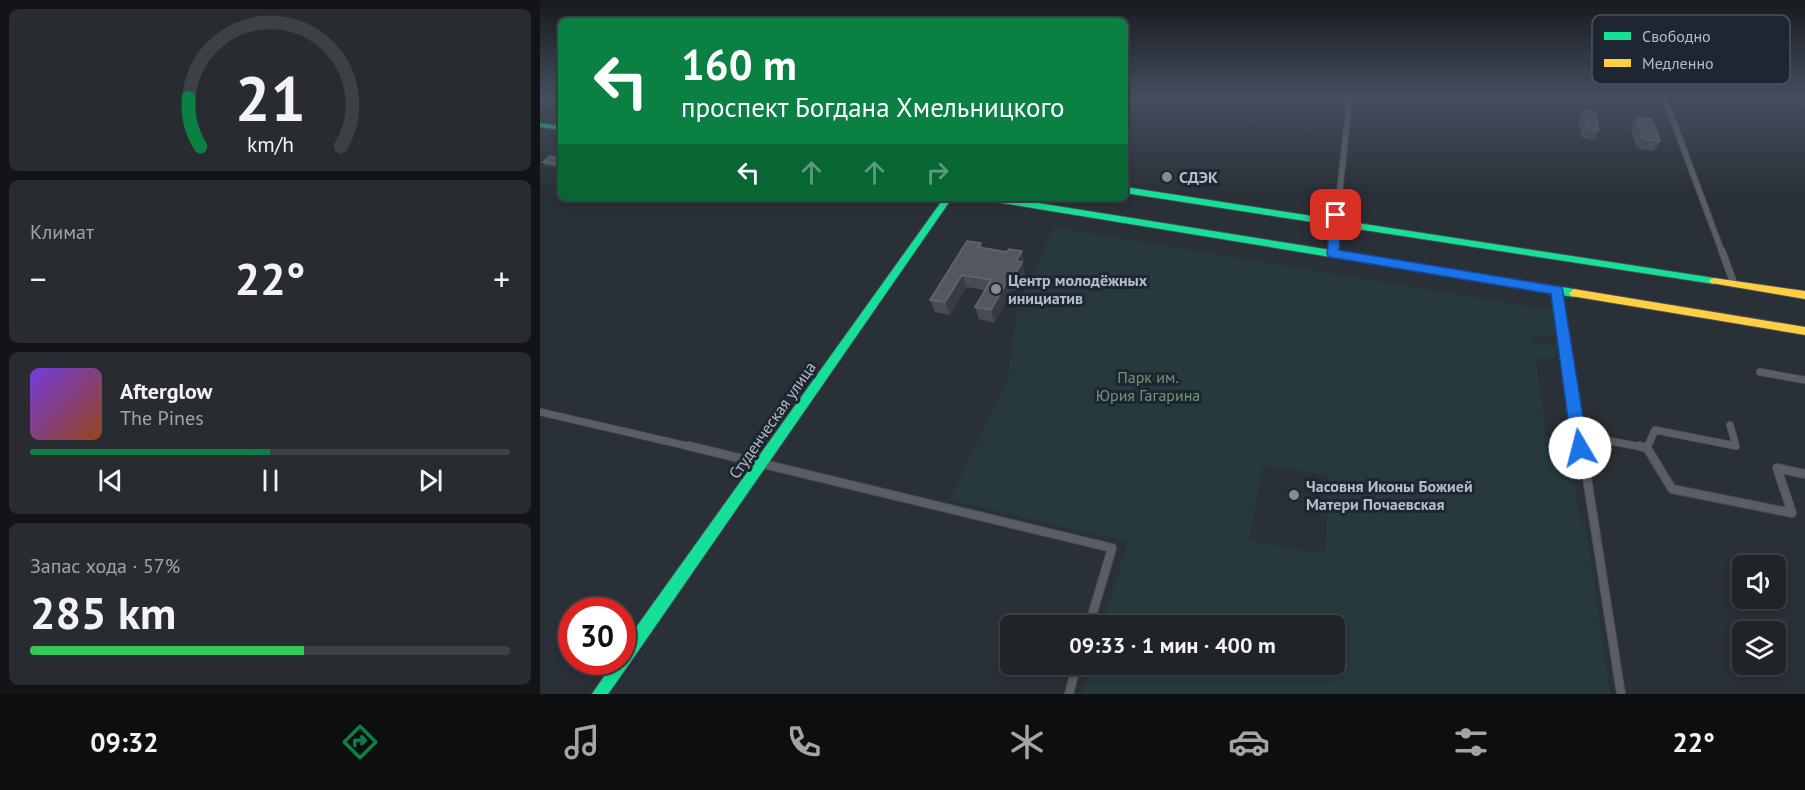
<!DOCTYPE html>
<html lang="ru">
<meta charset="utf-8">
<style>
:root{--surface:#202429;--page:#282c31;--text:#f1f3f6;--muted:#a2a4a8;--line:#3d4146;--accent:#0b8043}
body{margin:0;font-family:"PT Sans",sans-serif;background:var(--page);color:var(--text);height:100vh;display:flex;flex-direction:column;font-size:22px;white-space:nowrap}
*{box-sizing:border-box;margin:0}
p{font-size:20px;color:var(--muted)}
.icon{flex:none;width:33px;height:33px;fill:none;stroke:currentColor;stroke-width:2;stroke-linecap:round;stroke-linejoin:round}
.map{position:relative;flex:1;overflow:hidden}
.sheet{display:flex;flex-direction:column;gap:9px;padding:9px;background:#121417;width:540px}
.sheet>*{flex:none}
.hud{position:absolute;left:18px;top:18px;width:570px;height:183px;border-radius:9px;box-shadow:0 3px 9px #0003,0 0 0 2px var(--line);background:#0b8043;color:#fff;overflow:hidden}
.buttons{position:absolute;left:1192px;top:555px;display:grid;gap:12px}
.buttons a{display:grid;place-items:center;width:54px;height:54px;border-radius:9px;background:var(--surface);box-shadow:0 3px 9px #0003,0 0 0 2px var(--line);font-size:30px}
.speed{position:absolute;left:18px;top:597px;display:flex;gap:12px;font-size:30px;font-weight:700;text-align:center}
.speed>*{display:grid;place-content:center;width:78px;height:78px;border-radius:50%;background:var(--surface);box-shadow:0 3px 9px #0003,0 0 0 2px var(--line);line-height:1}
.speed .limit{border:9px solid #d22;background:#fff;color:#111}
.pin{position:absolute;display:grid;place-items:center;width:51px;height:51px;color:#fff;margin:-26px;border-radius:12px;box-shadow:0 3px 9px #0006}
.me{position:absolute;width:66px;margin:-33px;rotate:352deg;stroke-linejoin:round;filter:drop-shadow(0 0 4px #0008)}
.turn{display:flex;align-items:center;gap:21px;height:126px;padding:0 24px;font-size:27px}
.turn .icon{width:78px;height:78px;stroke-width:2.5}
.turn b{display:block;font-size:42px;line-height:51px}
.lanes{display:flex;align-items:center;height:57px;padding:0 24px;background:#0003;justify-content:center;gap:30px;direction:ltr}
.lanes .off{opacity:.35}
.big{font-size:45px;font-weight:600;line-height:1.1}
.sheet .card{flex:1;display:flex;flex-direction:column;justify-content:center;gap:9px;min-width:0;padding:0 21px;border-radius:9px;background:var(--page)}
.sheet .dial{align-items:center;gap:0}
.dial svg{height:156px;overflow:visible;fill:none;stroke:var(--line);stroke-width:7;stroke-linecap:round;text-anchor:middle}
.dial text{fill:var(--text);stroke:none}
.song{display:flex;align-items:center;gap:18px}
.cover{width:72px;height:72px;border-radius:9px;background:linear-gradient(135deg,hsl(260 70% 55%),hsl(20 70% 35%))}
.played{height:6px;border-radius:3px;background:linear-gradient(90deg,var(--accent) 50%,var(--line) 50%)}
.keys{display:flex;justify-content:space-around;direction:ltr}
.heat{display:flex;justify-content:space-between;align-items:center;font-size:33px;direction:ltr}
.charge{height:9px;border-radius:4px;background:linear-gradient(90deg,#34c759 57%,var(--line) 0)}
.trip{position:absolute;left:460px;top:615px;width:345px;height:60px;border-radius:9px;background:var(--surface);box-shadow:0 3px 9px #0003,0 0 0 2px var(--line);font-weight:600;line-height:60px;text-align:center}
.dock{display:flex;height:96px;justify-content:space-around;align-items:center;background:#0d0e10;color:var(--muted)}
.dock .icon{width:42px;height:42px}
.dock .active{color:var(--accent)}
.dock b{font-size:27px;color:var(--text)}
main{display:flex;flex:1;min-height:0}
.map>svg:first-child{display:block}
.medical{fill:#31303d}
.green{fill:#27393c;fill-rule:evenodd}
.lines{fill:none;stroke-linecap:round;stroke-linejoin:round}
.street-far2-casing{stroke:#484c54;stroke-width:7}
.street-far1-casing{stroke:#484c54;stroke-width:8}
.street-casing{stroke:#484c54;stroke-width:10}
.fast-casing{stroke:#484c54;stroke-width:2}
.slow-casing{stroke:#484c54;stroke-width:2}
.street-far2{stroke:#595e65;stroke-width:5}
.street-far1{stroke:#595e65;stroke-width:7}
.street{stroke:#595e65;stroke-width:8}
.fast{fill:#16e098;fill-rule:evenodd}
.slow{fill:#ffcf43;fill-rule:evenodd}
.wall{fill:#474c54}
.shaded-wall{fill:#373c43}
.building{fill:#535860;stroke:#626870;stroke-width:1.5}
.route{fill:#1a73e8;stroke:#114b97;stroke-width:1.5}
.poi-dot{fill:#848b95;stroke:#1e2631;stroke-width:2}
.labels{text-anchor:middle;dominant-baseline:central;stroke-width:6;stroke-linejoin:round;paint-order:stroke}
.poi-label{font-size:16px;font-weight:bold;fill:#b4bcc7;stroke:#1e2631;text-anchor:start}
.park-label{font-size:16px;fill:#6c9776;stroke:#1e2631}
.street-label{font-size:16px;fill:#b4bcc7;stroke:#1e2631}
.key{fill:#1e2631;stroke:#4b535e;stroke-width:1.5}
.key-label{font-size:16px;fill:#b4bcc7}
</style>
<main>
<section class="sheet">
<div class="card dial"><svg viewBox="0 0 100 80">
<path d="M14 69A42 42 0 1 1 86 69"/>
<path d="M14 69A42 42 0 0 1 8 44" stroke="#0b8043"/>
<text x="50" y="56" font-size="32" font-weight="700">21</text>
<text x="50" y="72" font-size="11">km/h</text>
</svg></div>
<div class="card"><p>Климат</p>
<div class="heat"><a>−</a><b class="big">22°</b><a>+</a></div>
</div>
<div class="card">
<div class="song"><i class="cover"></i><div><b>Afterglow</b><p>The Pines</p></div></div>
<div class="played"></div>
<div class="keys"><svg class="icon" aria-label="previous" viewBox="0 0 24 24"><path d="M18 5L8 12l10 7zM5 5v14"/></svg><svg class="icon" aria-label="pause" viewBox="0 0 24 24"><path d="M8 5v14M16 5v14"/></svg><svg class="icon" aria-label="next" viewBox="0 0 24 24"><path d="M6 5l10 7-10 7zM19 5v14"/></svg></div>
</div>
<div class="card"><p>Запас хода · 57%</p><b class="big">285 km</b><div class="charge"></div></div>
</section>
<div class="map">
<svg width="1265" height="694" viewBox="0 0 1265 694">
<rect width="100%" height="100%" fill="#2a3037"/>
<polygon class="medical" points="610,96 796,96 790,135 604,110"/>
<path class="green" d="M514,227L1013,310L1016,337L990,334L992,342L1017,346L1016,358L996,359L1006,436L1027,442L1030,449L1040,521L1045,522L1070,694H541L550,665L795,664V626L562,625L588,542L410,500L468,378L477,307ZM723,465L788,475L785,554L709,541Z"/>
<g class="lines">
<defs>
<g id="street-far2">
<polyline points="1124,96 1182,252"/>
<polyline points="1212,96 1265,102"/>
<polyline points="0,101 21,104"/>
<polyline points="793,252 810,96"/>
</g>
<g id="street-far1">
<polyline points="1182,251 1194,284"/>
<polyline points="793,254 793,251"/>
<polyline points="1017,290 1042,448"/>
<polyline points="1220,372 1265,380"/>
<polyline points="0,412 156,448"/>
<polyline points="1038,435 1107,448"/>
<polyline points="1107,448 1115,430 1196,446 1190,425"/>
</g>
<g id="street">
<polyline points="149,446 572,548 549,626"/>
<polyline points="1042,446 1081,694"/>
<polyline points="1099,446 1107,448 1132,489 1252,513 1237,468 1265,474"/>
<polyline points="529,694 537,664"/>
</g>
<g id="fast">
<polygon points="0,123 21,126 21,130 0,127"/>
<polygon points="585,187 1174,278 1179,281 1174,284 585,193"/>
<polygon points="404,198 412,198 87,667 68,694 52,694 74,662 82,662 82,647"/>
<polygon points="446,198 467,198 1034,289 1039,293 1034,297 450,201"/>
</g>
<g id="slow">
<polygon points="1174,278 1265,291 1265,299 1171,283 1169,281 1171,279"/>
<polygon points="1034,289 1265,327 1265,335 1031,296 1029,293"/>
</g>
</defs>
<use href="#street-far2" class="street-far2-casing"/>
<use href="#street-far1" class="street-far1-casing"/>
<use href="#street" class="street-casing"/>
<use href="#fast" class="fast-casing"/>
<use href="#slow" class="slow-casing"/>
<use href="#street-far2" class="street-far2"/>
<use href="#street-far1" class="street-far1"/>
<use href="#street" class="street"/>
<use href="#fast" class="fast"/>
<use href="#slow" class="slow"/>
</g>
<g class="wall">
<polygon points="1043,111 1059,130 1054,140 1042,138 1038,120"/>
<polygon points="1096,117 1120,141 1114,151 1097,149 1090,127"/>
<polygon points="21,158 21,168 5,165 3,162"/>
<polygon points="441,243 442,248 485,264 483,268 485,275 476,291 472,290 454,323 439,319 435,307 444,290 427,287 410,315 395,312 390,300"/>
</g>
<g class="shaded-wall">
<polygon points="482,251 485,264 483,268 485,275 476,291 473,278 476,261"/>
<polygon points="422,275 427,287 410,315 405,302"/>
<polygon points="469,278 472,290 454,323 451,310"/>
</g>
<g class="building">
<polygon points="1043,111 1055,112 1059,130 1048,129"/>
<polygon points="1096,117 1112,119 1120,141 1103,139"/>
<polygon points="10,156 21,158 21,165 3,162"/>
<polygon points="427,241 441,243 438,247 467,252 469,249 482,251 476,261 482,262 473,278 469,278 451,310 435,307 451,280 422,275 405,302 390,300"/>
</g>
<linearGradient id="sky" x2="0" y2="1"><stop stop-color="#171a1e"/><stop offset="0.5" stop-color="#444e5e"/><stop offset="1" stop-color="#444e5e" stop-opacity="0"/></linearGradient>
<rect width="1265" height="193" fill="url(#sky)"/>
<polygon class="route" points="796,211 802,215 799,250 1022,287 1048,448 1045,452 1040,454 1035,452 1032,448 1011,294 789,257 787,254 791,215"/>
<g class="poi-dot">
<circle cx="627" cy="177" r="6"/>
<circle cx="456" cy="289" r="6"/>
<circle cx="754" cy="495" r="6"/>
</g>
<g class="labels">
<g class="poi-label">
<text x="639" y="177">СДЭК</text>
<text x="468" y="280">Центр молодёжных<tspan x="468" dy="18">инициатив</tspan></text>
<text x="766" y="486">Часовня Иконы Божией<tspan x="766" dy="18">Матери Почаевская</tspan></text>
</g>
<g class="park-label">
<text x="608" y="377">Парк им.<tspan x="608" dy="18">Юрия Гагарина</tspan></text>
</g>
<g class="street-label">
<text transform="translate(232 420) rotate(-55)">Студенческая улица</text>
</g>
</g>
<rect x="1052" y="15" width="198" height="69" rx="9" class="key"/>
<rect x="1064" y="32" width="27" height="8" fill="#16e098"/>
<rect x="1064" y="59" width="27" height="8" fill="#ffcf43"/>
<g class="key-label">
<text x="1102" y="42">Свободно</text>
<text x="1102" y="69">Медленно</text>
</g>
</svg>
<div class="buttons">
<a><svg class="icon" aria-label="sound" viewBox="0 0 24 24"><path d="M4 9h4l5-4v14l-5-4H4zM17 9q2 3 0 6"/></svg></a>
<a><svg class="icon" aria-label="layers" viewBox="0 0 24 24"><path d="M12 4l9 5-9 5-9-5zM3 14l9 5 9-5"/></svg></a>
</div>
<div class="speed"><div class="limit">30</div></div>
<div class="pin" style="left:796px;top:215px;background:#d93025"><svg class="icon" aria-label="arrive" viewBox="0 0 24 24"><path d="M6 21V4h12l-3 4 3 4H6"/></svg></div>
<svg class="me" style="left:1040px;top:448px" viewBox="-20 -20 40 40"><circle r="19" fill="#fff"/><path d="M0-13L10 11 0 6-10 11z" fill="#1a73e8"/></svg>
<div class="trip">09:33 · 1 мин · 400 m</div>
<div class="hud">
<div class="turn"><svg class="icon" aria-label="left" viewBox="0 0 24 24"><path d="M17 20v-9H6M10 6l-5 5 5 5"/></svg><div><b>160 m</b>проспект Богдана Хмельницкого</div></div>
<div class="lanes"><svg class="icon" aria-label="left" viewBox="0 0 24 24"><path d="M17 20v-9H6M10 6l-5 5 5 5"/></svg><svg class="icon off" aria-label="ahead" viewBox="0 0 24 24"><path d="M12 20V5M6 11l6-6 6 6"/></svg><svg class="icon off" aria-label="ahead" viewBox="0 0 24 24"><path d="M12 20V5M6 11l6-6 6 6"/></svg><svg class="icon off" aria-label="right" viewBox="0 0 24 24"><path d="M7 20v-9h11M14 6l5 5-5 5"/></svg></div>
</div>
</div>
</main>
<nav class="dock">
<b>09:32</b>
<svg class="icon active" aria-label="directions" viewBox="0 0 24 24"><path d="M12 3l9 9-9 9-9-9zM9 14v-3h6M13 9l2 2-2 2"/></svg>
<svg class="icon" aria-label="music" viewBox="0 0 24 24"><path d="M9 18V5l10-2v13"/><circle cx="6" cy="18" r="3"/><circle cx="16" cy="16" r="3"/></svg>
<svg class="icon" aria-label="phone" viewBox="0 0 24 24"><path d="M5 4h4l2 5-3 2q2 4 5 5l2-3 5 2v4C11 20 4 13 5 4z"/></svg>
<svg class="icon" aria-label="climate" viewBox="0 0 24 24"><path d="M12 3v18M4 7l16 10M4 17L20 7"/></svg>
<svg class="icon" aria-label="car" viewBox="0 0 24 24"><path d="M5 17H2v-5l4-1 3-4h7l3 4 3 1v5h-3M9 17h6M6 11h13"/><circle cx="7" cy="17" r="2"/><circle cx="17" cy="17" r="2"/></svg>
<svg class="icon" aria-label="filters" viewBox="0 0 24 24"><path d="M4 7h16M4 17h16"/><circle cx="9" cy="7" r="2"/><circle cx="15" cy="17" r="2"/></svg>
<b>22°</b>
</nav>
